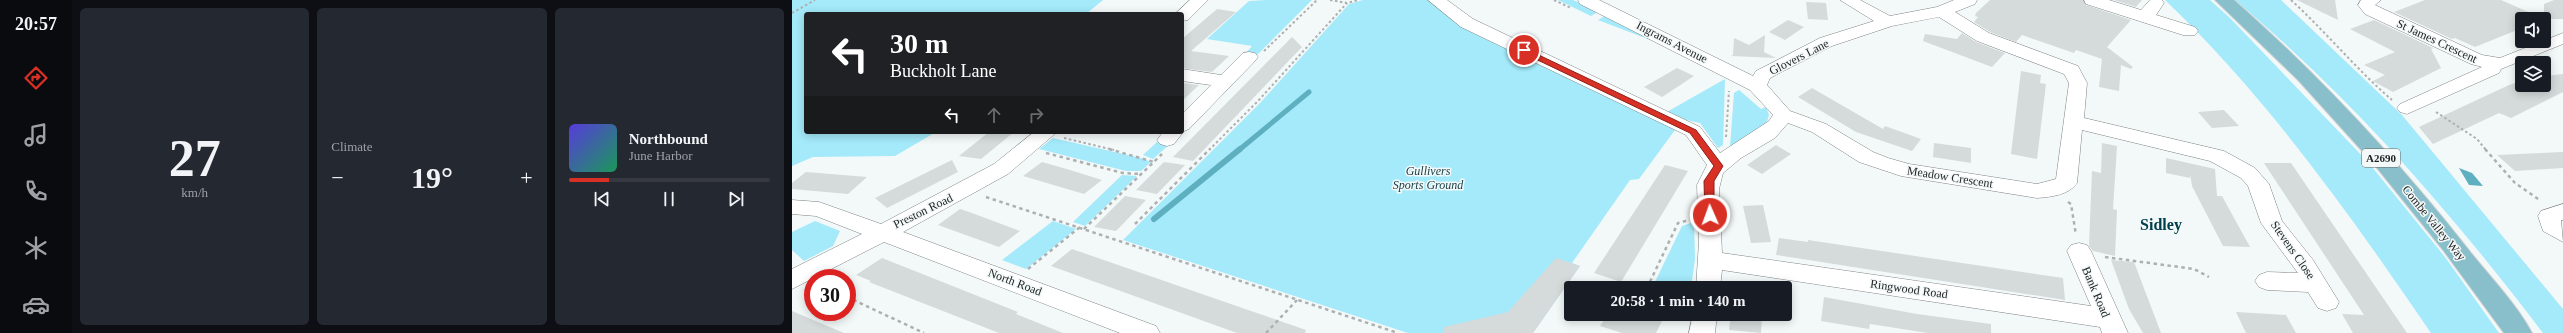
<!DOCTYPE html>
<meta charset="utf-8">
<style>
:root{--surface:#171b24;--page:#242831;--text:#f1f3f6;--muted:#9ea1a6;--line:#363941;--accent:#d93025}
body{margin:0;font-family:"Times New Roman",serif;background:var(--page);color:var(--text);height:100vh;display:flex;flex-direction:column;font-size:15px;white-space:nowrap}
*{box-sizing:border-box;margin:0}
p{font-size:13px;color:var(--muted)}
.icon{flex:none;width:22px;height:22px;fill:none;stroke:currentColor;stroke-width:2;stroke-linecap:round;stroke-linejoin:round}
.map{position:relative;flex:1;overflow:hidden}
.drawer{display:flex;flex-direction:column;gap:8px;padding:8px;background:#0d0f14;width:720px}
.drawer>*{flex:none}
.hud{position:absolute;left:12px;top:12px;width:380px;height:122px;border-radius:4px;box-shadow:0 2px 10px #0003;background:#202124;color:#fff;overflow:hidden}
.fabs{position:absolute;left:1723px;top:12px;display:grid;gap:8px}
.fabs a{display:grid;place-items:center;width:36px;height:36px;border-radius:4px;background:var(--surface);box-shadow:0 2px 10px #0003;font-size:20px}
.speed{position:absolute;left:12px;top:269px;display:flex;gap:8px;font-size:20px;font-weight:700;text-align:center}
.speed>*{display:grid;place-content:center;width:52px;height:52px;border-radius:50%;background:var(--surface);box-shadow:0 2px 10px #0003;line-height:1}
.speed .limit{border:6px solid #d22;background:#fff;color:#111}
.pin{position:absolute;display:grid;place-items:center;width:34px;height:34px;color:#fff;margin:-17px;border:2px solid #fff;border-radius:50%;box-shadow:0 1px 4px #0007}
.me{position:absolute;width:44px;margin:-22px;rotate:358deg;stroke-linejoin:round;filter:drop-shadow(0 0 3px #0008)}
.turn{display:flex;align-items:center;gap:14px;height:84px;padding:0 20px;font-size:18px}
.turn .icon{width:52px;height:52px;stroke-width:2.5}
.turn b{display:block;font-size:28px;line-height:34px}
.lanes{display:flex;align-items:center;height:38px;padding:0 20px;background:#0003;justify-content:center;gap:20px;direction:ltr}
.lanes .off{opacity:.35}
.big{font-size:30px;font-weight:700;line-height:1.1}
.drawer .card{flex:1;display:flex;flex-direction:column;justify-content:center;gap:6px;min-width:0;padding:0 14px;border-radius:6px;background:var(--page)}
.drawer .dial{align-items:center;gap:0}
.dial b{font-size:52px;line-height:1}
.song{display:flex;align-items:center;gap:12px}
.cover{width:48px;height:48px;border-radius:6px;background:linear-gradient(135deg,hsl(250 70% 55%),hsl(150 70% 35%))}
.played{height:4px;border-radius:2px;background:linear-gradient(90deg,var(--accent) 20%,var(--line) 20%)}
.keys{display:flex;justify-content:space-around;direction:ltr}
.heat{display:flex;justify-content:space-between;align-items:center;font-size:22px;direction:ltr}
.drawer .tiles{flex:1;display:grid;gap:8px;grid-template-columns:repeat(3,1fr)}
.trip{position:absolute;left:772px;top:281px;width:228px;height:40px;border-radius:4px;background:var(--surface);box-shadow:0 2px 10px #0003;font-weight:700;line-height:40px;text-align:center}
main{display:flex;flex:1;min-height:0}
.tabs{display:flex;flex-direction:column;width:72px;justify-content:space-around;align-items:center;background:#090b0e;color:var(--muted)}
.tabs .icon{width:28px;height:28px}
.tabs .current{color:var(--accent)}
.tabs b{font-size:18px;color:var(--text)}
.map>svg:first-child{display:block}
.green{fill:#a4eafa}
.water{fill:#5eb0c1}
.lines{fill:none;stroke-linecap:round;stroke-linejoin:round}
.stream-far1{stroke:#5eb0c1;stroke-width:5}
.stream{stroke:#5eb0c1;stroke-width:6}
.building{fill:#d5dadb}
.minor-casing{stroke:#7e8384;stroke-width:1}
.major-casing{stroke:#d3d4d4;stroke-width:2}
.path-far1{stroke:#acb0b1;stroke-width:2;stroke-dasharray:2.5 2.5;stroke-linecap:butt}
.path{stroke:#acb0b1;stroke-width:2.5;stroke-dasharray:3.5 3.5;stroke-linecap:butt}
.minor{fill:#fff;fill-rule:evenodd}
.major{fill:#89bfca;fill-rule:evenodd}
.route{fill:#d93025;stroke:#8d1f18}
.labels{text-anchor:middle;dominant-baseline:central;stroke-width:3;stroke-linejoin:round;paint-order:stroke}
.shield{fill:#f3f8f9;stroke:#626565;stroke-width:1}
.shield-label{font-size:11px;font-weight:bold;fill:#242626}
.street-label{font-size:12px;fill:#242626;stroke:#f3f8f9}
.park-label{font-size:12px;font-style:italic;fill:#194048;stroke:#f3f8f9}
.district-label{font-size:16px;font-weight:bold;fill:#00404a;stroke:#f3f8f9}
</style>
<main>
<nav class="tabs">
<b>20:57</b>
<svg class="icon current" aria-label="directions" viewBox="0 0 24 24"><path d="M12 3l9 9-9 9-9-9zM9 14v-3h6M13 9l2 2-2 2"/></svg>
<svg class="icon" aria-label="music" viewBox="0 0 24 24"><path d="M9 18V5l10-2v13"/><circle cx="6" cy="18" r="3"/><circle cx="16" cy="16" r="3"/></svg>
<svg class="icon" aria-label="phone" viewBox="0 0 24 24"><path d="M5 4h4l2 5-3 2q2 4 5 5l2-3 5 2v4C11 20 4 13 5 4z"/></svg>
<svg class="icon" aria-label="climate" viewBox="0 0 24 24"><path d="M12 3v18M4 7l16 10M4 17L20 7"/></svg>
<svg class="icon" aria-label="car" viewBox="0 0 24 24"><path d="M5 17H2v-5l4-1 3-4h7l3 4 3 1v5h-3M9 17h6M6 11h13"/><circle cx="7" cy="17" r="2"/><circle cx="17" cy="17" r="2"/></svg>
</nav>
<section class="drawer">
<div class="tiles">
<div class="card dial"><b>27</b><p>km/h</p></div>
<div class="card"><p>Climate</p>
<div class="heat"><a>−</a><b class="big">19°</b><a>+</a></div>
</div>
<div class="card">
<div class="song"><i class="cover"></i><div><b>Northbound</b><p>June Harbor</p></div></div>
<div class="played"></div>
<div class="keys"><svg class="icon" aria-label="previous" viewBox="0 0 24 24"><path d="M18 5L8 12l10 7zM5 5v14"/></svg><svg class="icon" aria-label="pause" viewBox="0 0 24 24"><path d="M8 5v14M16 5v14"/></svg><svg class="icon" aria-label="next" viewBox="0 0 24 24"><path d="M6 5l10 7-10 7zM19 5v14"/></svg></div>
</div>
</div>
</section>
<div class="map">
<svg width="1771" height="333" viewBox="0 0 1771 333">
<rect width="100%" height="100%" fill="#f3f8f9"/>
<g class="green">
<polygon points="0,0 311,0 294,14 14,14 14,132 144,132 103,156 21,157 0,166"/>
<polygon points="475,0 520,0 465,55 453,54 460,46 415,39 457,1"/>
<polygon points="571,0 638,0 871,121 883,130 847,179 838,180 780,263 788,266 741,333 616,333 331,240 469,102 557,4"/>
<polygon points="766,0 781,0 808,11 799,16"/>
<path d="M1373,0H1418L1438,18L1576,162L1653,257L1707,333H1639C1559,216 1476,98 1373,0Z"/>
<path d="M1443,0H1489L1610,115L1771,309V333H1751C1659,212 1560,98 1443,0Z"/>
<polygon points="816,14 874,46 806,20"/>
<polygon points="933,79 931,145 926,148 908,123 885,118 873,113"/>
<polygon points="947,90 969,109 974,107 977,115 973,128 938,147 942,93"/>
<polygon points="261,138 349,158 359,162 349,171 334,171 247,149"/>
<polygon points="365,142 378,144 361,159 351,155"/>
<polygon points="330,175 345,176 293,226 281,222"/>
<polygon points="23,221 48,231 41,246 12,261 0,250 0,232"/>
<polygon points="261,221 284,229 234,269 210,260"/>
<polygon points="902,222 903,259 899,288 860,288 890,226"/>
</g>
<polygon class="water" points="1667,168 1680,173 1691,186 1677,185"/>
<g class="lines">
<polyline class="stream-far1" points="447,150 517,92"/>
<polyline class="stream" points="362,219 448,149"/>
</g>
<g class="building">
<polygon points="1198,0 1291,0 1294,5 1339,20 1315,47 1341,67 1339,69 1329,65 1327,91 1307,87 1310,59 1284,50 1282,53 1230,35 1224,42 1198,32 1182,22 1186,17 1183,16 1184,13"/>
<polygon points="1322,0 1350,0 1344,7"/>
<polygon points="1505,0 1543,0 1546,20"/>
<polygon points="1633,0 1709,0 1752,19 1752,4 1762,0 1771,0 1771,19 1730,19 1730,28 1683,47 1663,38 1660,39 1602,12"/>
<polygon points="1014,2 1034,3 1036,20 1016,19"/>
<polygon points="425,9 444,12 399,51 437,56 420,72 390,68 390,39"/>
<polygon points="996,20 1012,27 993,40 977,32"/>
<polygon points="1582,20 1641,48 1639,49 1649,68 1601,92 1581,81 1593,75 1572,65 1603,52 1558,29"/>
<polygon points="1170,33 1184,42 1213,53 1200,67 1131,41 1133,34 1165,39"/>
<polygon points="973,35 972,52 984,58 939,56 941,55 942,38 957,45"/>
<polygon points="500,37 510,47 401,161 381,157"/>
<polygon points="885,68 902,76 870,97 852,87"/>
<polygon points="1229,71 1249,75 1248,83 1254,84 1245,159 1219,154"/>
<polygon points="1771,74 1771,92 1719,118 1707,113 1641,144 1627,127 1717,85 1730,81 1730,85 1752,85 1752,76"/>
<polygon points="390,83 407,85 390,101"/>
<polygon points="1020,88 1091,129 1093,126 1129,139 1120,151 1064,132 1006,97"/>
<polygon points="1432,110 1447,126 1420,128 1406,112"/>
<polygon points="197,132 222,132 189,159 167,156"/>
<polygon points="1142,143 1179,148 1179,163 1141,157"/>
<polygon points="1310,143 1325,146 1321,209 1325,210 1323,256 1301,251 1297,246 1300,171 1309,173"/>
<polygon points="984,145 999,154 970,174 955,165"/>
<polygon points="1771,152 1771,168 1723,171 1705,155"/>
<polygon points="1374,158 1423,169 1425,196 1430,196 1458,247 1431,246 1400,186 1398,174 1398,178 1374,173"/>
<polygon points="160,160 166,172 95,208 83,198"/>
<polygon points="250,162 278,170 310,180 292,194 231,176"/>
<polygon points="372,162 393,165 365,194 344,190"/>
<polygon points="1472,163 1499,163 1615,333 1561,333 1550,314 1572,315"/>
<polygon points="873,165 896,171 829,282 802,273"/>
<polygon points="14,172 75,177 56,194 0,189 0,183"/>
<polygon points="333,196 354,200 324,231 302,227"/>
<polygon points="971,205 979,242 959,243 951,206"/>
<polygon points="168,209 180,213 228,231 207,247 146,225"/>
<polygon points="987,238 1016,242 1016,240 1271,278 1273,300 984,255"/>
<polygon points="280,249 514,330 513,333 445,333 259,266"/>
<polygon points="90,258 226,312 224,314 271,333 207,333 77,282 79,281 64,275"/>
<polygon points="764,258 788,266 741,333 652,333 652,327 716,312"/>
<polygon points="1319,260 1342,262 1369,333 1351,333 1337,309"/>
<polygon points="1032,297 1125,314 1199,324 1199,333 1136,333 1078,324 1077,329 1029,321"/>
<polygon points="0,311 52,333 0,333"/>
<polygon points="1444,312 1494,315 1504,333 1454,333"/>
<polygon points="816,314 847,314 870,321 864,333 830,333 808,326"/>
<polygon points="939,314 970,314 969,333 937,330"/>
</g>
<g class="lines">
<defs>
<g id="minor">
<polygon points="398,0 416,0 396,20 390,21 390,14 383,14"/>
<path d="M636,0H655L681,19L908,127L928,153L977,121L981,115L958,90L788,4L786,0H807L961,76L964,71L1028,38L1082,21L1048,0H1068L1098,16L1145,7L1162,0H1185L1183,4L1163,12L1197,33L1286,66L1295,83L1292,118L1432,151L1463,168L1477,184L1490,221L1521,260L1547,302L1544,308L1535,311L1526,308L1516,292L1475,290L1467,287L1463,281L1467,275L1475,272L1506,273L1469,223L1456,186L1449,178L1418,161L1290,130L1285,183C1277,195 1259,197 1245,198L1109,176L1067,162L1020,132L996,123L983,138L949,158L931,173L927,189L930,253L1299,306L1275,251L1279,245L1287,243L1295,245L1299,251L1336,333H1310L1308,327L930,270L928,288H904L907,242L905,185L915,165L894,135L669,27ZM1147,17L1185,41L1272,74L1277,83L1264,179L1245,184L1117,164L1096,158L1081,152L1034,124L998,111L975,85L978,78L1040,46L1100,26Z"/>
<polygon points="1292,0 1317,0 1349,10 1358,0 1370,0 1372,3 1364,15 1403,27 1406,31 1403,35 1391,35 1294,4"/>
<polygon points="1569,0 1589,0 1583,5 1585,6 1690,55 1708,58 1771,33 1771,44 1709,69 1707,73 1615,114 1608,112 1605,108 1608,104 1690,67 1679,64 1573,14 1566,5"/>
<polygon points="457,52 463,53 466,57 463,61 397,129 392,131 382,144 375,146 368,144 365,140 371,132 390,132 390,114 419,85 390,81 390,69 429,75 451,53"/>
<polygon points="242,132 265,132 216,174 111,232 364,326 368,333 328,333 92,242 0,289 0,269 70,234 24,216 0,214 0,200 27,202 89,224 202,164"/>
<polygon points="1771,204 1771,220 1769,220 1771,242 1751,231 1746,216 1749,211"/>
<polygon points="901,314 925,314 923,333 897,333"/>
</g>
<path id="major" d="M1423,0H1442C1528,76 1605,159 1676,249C1697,276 1724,303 1740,333H1712L1651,250L1581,163L1506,80Z"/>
</defs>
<use href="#minor" class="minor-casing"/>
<use href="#major" class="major-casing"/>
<g class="path-far1">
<polyline points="538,0 555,3 567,0"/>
<polyline points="762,0 779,8"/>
<path d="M1499,0C1534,32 1564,69 1600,100"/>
<polyline points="0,13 23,0"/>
<polyline points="472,51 525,0"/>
<polyline points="1644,112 1685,139 1694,150"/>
<polyline points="934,137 937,91"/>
<polyline points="272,138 322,150"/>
<polyline points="417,150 466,101 555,3"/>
</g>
<g class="path">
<polyline points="317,149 362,162"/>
<polyline points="1693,149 1723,183 1749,201"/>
<polyline points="254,153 331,173 349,174"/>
<polyline points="194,197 606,333"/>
<polyline points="1276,202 1279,204 1284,235"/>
<polyline points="343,224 418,149"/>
<polyline points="292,229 370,154"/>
<polyline points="1313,257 1402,269 1417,277"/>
<polyline points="236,269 288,227"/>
<polyline points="855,288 886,223 897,220"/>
<polyline points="55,297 132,333"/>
<polyline points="474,333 505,300"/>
</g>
<use href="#minor" class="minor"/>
<use href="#major" class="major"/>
</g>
<polygon class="route" points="732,48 904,130 931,166 922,181 922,217 918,218 913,215 912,181 922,166 898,133 729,52 729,48"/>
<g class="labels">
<rect class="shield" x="1570" y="149" width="38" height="18" rx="3"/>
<g class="shield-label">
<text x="1589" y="158">A2690</text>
</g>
<g class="street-label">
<text transform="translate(1645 41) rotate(25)">St James Crescent</text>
<text transform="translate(880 42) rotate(27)">Ingrams Avenue</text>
<text transform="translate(1007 57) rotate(-27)">Glovers Lane</text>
<text transform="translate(1158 177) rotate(9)">Meadow Crescent</text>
<text transform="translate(131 211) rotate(-26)">Preston Road</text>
<text transform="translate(1642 223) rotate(51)">Combe Valley Way</text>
<text transform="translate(1501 250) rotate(55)">Stevens Close</text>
<text transform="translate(223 282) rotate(21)">North Road</text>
<text transform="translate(1117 289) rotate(8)">Ringwood Road</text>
<text transform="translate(1304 292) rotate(67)">Bank Road</text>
</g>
<g class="park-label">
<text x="636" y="171">Gullivers<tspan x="636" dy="14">Sports Ground</tspan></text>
</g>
<g class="district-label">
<text x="1369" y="224">Sidley</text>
</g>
</g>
</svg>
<div class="fabs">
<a><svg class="icon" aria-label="sound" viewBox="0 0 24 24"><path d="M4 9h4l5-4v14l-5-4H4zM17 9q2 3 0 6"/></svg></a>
<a><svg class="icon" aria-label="layers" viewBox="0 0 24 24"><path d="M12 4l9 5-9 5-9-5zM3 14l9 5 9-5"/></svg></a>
</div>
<div class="speed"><div class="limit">30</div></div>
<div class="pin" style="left:732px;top:50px;background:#d93025"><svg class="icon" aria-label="arrive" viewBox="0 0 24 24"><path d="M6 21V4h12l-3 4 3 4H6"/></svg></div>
<svg class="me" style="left:918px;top:215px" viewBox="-20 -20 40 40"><circle r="17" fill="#d93025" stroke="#fff" stroke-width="3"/><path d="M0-11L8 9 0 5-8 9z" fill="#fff"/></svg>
<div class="trip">20:58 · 1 min · 140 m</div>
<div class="hud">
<div class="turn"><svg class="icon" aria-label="left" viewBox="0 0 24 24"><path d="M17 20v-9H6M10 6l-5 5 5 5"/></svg><div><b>30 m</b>Buckholt Lane</div></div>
<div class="lanes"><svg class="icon" aria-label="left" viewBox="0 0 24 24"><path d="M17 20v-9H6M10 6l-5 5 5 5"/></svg><svg class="icon off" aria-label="ahead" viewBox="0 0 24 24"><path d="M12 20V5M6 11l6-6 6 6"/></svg><svg class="icon off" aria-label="right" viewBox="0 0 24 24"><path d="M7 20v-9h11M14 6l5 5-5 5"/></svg></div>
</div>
</div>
</main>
